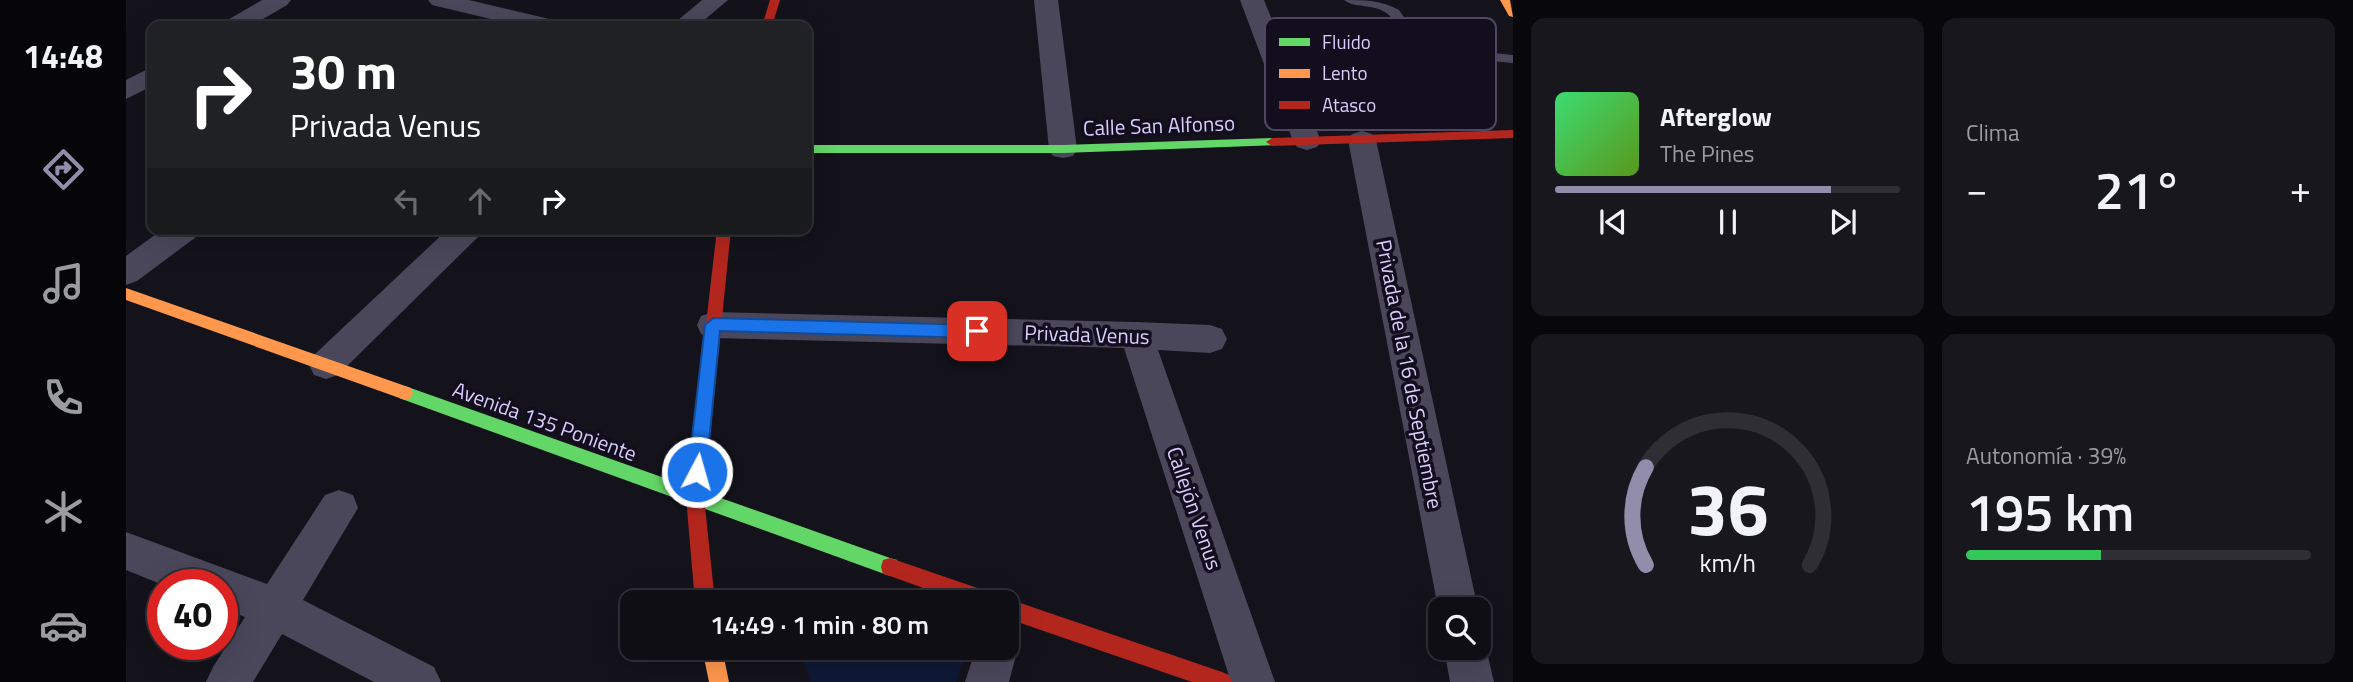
<!DOCTYPE html>
<html lang="es">
<meta charset="utf-8">
<style>
:root{--surface:#0f0e14;--page:#18171d;--text:#f1f3f6;--muted:#9b9ca0;--line:#2f2e34;--accent:#938dac}
body{margin:0;font-family:"Titillium Web",sans-serif;background:var(--page);color:var(--text);height:100vh;display:flex;flex-direction:column;font-size:26px;white-space:nowrap}
*{box-sizing:border-box;margin:0}
p{font-size:23px;color:var(--muted)}
.icon{flex:none;width:38px;height:38px;fill:none;stroke:currentColor;stroke-width:2;stroke-linecap:round;stroke-linejoin:round}
.map{position:relative;flex:1;overflow:hidden}
.side{display:flex;flex-direction:column;gap:18px;padding:18px;background:#08080b;width:840px}
.side>*{flex:none}
.hud{position:absolute;left:21px;top:21px;width:665px;height:214px;border-radius:14px;box-shadow:0 7px 28px #0002,0 0 0 2px var(--line);background:#202124;color:#fff;overflow:hidden}
.buttons{position:absolute;left:1302px;top:597px;display:grid;gap:14px}
.buttons a{display:grid;place-items:center;width:63px;height:63px;border-radius:14px;background:var(--surface);box-shadow:0 7px 28px #0002,0 0 0 2px var(--line);font-size:35px}
.speed{position:absolute;left:21px;top:569px;display:flex;gap:14px;font-size:35px;font-weight:700;text-align:center}
.speed>*{display:grid;place-content:center;width:91px;height:91px;border-radius:50%;background:var(--surface);box-shadow:0 7px 28px #0002,0 0 0 2px var(--line);line-height:1}
.speed .limit{border:10px solid #d22;background:#fff;color:#111}
.pin{position:absolute;display:grid;place-items:center;width:60px;height:60px;color:#fff;margin:-30px;border-radius:14px;box-shadow:0 4px 10px #0006}
.me{position:absolute;width:77px;margin:-38px;rotate:6deg;stroke-linejoin:round;filter:drop-shadow(0 0 5px #0008)}
.turn{display:flex;align-items:center;gap:24px;height:147px;padding:0 28px;font-size:32px}
.turn .icon{width:91px;height:91px;stroke-width:2.5}
.turn b{display:block;font-size:49px;line-height:60px}
.lanes{display:flex;align-items:center;height:66px;padding:0 28px;background:#0003;justify-content:center;gap:35px;direction:ltr}
.lanes .off{opacity:.35}
.big{font-size:52px;font-weight:600;line-height:1.1}
.side .widget{flex:1;display:flex;flex-direction:column;justify-content:center;gap:10px;min-width:0;padding:0 24px;border-radius:14px;background:var(--page)}
.side .dial{align-items:center;gap:0}
.dial svg{height:182px;overflow:visible;fill:none;stroke:var(--line);stroke-width:7;stroke-linecap:round;text-anchor:middle}
.dial text{fill:var(--text);stroke:none}
.song{display:flex;align-items:center;gap:21px}
.cover{width:84px;height:84px;border-radius:10px;background:linear-gradient(135deg,hsl(140 70% 55%),hsl(90 70% 35%))}
.played{height:7px;border-radius:4px;background:linear-gradient(90deg,var(--accent) 80%,var(--line) 80%)}
.keys{display:flex;justify-content:space-around;direction:ltr}
.heat{display:flex;justify-content:space-between;align-items:center;font-size:38px;direction:ltr}
.charge{height:10px;border-radius:5px;background:linear-gradient(90deg,#34c759 39%,var(--line) 0)}
.side .tiles{flex:1;display:grid;gap:18px;grid-template-columns:repeat(2,1fr)}
.trip{position:absolute;left:494px;top:590px;width:399px;height:70px;border-radius:14px;background:var(--surface);box-shadow:0 7px 28px #0002,0 0 0 2px var(--line);font-weight:600;line-height:70px;text-align:center}
main{display:flex;flex:1;min-height:0}
.menu{display:flex;flex-direction:column;width:126px;justify-content:space-around;align-items:center;background:#060608;color:var(--muted)}
.menu .icon{width:49px;height:49px}
.menu .selected{color:var(--accent)}
.menu b{font-size:32px;color:var(--text)}
.map>svg:first-child{display:block}
.water{fill:#0e1835}
.lines{fill:none;stroke-linecap:round;stroke-linejoin:round}
.lane{fill:#4a475b;fill-rule:evenodd}
.street{fill:#4a475b;fill-rule:evenodd}
.fast{fill:#63d668;fill-rule:evenodd}
.slow{fill:#ff974d;fill-rule:evenodd}
.jam{fill:#b3261e;fill-rule:evenodd}
.route{fill:#1a73e8;stroke:#114b97;stroke-width:2}
.labels{text-anchor:middle;dominant-baseline:central;stroke-width:7;stroke-linejoin:round;paint-order:stroke}
.street-label{font-size:21px;fill:#d7cffb;stroke:#120e1e}
.key{fill:#120e1e;stroke:#4d4860;stroke-width:2}
.key-label{font-size:19px;fill:#d7cffb}
</style>
<main>
<nav class="menu">
<b>14:48</b>
<svg class="icon selected" aria-label="directions" viewBox="0 0 24 24"><path d="M12 3l9 9-9 9-9-9zM9 14v-3h6M13 9l2 2-2 2"/></svg>
<svg class="icon" aria-label="music" viewBox="0 0 24 24"><path d="M9 18V5l10-2v13"/><circle cx="6" cy="18" r="3"/><circle cx="16" cy="16" r="3"/></svg>
<svg class="icon" aria-label="phone" viewBox="0 0 24 24"><path d="M5 4h4l2 5-3 2q2 4 5 5l2-3 5 2v4C11 20 4 13 5 4z"/></svg>
<svg class="icon" aria-label="climate" viewBox="0 0 24 24"><path d="M12 3v18M4 7l16 10M4 17L20 7"/></svg>
<svg class="icon" aria-label="car" viewBox="0 0 24 24"><path d="M5 17H2v-5l4-1 3-4h7l3 4 3 1v5h-3M9 17h6M6 11h13"/><circle cx="7" cy="17" r="2"/><circle cx="17" cy="17" r="2"/></svg>
</nav>
<div class="map">
<svg width="1387" height="682" viewBox="0 0 1387 682">
<rect width="100%" height="100%" fill="#14121a"/>
<polygon class="water" points="673,648 841,648 830,682 684,682"/>
<g class="lines">
<path class="lane" d="M1218,0C1239,0 1255,0 1273,10L1298,46L1387,55V63L1303,55L1329,92L1327,102L1310,108L1222,110L1220,107L1227,103L1308,100L1315,97V92C1304,75 1274,21 1259,12C1246,4 1228,8 1218,0Z"/>
<g class="street">
<polygon points="136,0 165,0 161,5 125,26 96,26 100,21"/>
<polygon points="302,0 343,0 432,21 436,26 395,26 306,5"/>
<polygon points="576,0 602,0 571,26 545,26"/>
<polygon points="908,0 932,0 951,149 947,156 937,158 927,156 923,149"/>
<polygon points="1114,0 1138,0 1195,141 1191,147 1181,150 1171,147 1167,141"/>
<polygon points="26,67 26,86 0,99 0,80"/>
<polygon points="1236,131 1246,134 1250,140 1352,609 1314,609 1314,618 1222,140 1226,134"/>
<polygon points="37,229 74,229 70,237 11,281 0,285 0,256"/>
<polygon points="322,229 356,229 352,237 212,375 200,379 188,375 183,365 188,355"/>
<polygon points="587,312 1010,322 1084,325 1096,329 1101,339 1096,349 1084,353 1032,350 1149,682 1105,682 998,348 587,338 575,334 571,325 575,316"/>
<polygon points="213,490 227,495 232,508 177,600 308,667 315,682 248,682 156,634 127,682 80,682 87,667 119,617 96,608 96,584 37,585 0,570 0,532 141,584 199,495"/>
<polygon points="880,631 886,633 892,648 883,682 839,682 850,648 880,648"/>
<polygon points="1353,632 1360,648 1368,682 1324,682 1318,648 1353,648"/>
</g>
<g class="fast">
<polygon points="1146,138 1152,142 1151,145 937,153 681,153 681,145 937,145"/>
<polygon points="279,386 764,558 771,560 773,567 771,574 764,576 273,398 271,393 273,388"/>
</g>
<g class="slow">
<polygon points="1374,0 1384,0 1387,17 1383,16"/>
<polygon points="0,288 285,388 287,393 285,398 279,400 0,300"/>
<polygon points="576,648 596,648 603,682 583,682"/>
</g>
<g class="jam">
<polygon points="644,0 654,0 646,26 636,26"/>
<polygon points="1387,130 1387,138 1146,146 1140,142 1146,138"/>
<polygon points="591,229 605,229 578,497 589,602 569,602 560,497"/>
<polygon points="764,558 863,592 870,595 873,602 880,598 1096,672 1103,675 1106,682 1066,682 880,618 880,602 836,602 764,576 757,574 755,567 757,560"/>
</g>
</g>
<polygon class="route" points="587,318 851,325 859,331 851,338 594,331 580,472 578,478 571,480 565,478 562,472 579,325"/>
<g class="labels">
<g class="street-label">
<text transform="translate(1033 125) rotate(-2)">Calle San Alfonso</text>
<text transform="translate(961 334) rotate(2)">Privada Venus</text>
<text transform="translate(1284 374) rotate(79)">Privada de la 16 de Septiembre</text>
<text transform="translate(419 421) rotate(20)">Avenida 135 Poniente</text>
<text transform="translate(1069 508) rotate(71)">Callejón Venus</text>
</g>
</g>
<rect x="1139" y="18" width="231" height="112" rx="10" class="key"/>
<rect x="1153" y="38" width="31" height="8" fill="#63d668"/>
<rect x="1153" y="69" width="31" height="9" fill="#ff974d"/>
<rect x="1153" y="101" width="31" height="8" fill="#b3261e"/>
<g class="key-label">
<text x="1196" y="49">Fluido</text>
<text x="1196" y="80">Lento</text>
<text x="1196" y="112">Atasco</text>
</g>
</svg>
<div class="buttons">
<a><svg class="icon" aria-label="search" viewBox="0 0 24 24"><circle cx="10" cy="10" r="6"/><path d="M15 15l6 6"/></svg></a>
</div>
<div class="speed"><div class="limit">40</div></div>
<div class="pin" style="left:851px;top:331px;background:#d93025"><svg class="icon" aria-label="arrive" viewBox="0 0 24 24"><path d="M6 21V4h12l-3 4 3 4H6"/></svg></div>
<svg class="me" style="left:571px;top:472px" viewBox="-20 -20 40 40"><circle r="17" fill="#1a73e8" stroke="#fff" stroke-width="3"/><path d="M0-11L8 9 0 5-8 9z" fill="#fff"/></svg>
<div class="trip">14:49 · 1 min · 80 m</div>
<div class="hud">
<div class="turn"><svg class="icon" aria-label="right" viewBox="0 0 24 24"><path d="M7 20v-9h11M14 6l5 5-5 5"/></svg><div><b>30 m</b>Privada Venus</div></div>
<div class="lanes"><svg class="icon off" aria-label="left" viewBox="0 0 24 24"><path d="M17 20v-9H6M10 6l-5 5 5 5"/></svg><svg class="icon off" aria-label="ahead" viewBox="0 0 24 24"><path d="M12 20V5M6 11l6-6 6 6"/></svg><svg class="icon" aria-label="right" viewBox="0 0 24 24"><path d="M7 20v-9h11M14 6l5 5-5 5"/></svg></div>
</div>
</div>
<section class="side">
<div class="tiles">
<div class="widget">
<div class="song"><i class="cover"></i><div><b>Afterglow</b><p>The Pines</p></div></div>
<div class="played"></div>
<div class="keys"><svg class="icon" aria-label="previous" viewBox="0 0 24 24"><path d="M18 5L8 12l10 7zM5 5v14"/></svg><svg class="icon" aria-label="pause" viewBox="0 0 24 24"><path d="M8 5v14M16 5v14"/></svg><svg class="icon" aria-label="next" viewBox="0 0 24 24"><path d="M6 5l10 7-10 7zM19 5v14"/></svg></div>
</div>
<div class="widget"><p>Clima</p>
<div class="heat"><a>−</a><b class="big">21°</b><a>+</a></div>
</div>
<div class="widget dial"><svg viewBox="0 0 100 80">
<path d="M14 69A42 42 0 1 1 86 69"/>
<path d="M14 69A42 42 0 0 1 14 26" stroke="#938dac"/>
<text x="50" y="56" font-size="32" font-weight="700">36</text>
<text x="50" y="72" font-size="11">km/h</text>
</svg></div>
<div class="widget"><p>Autonomía · 39%</p><b class="big">195 km</b><div class="charge"></div></div>
</div>
</section>
</main>
